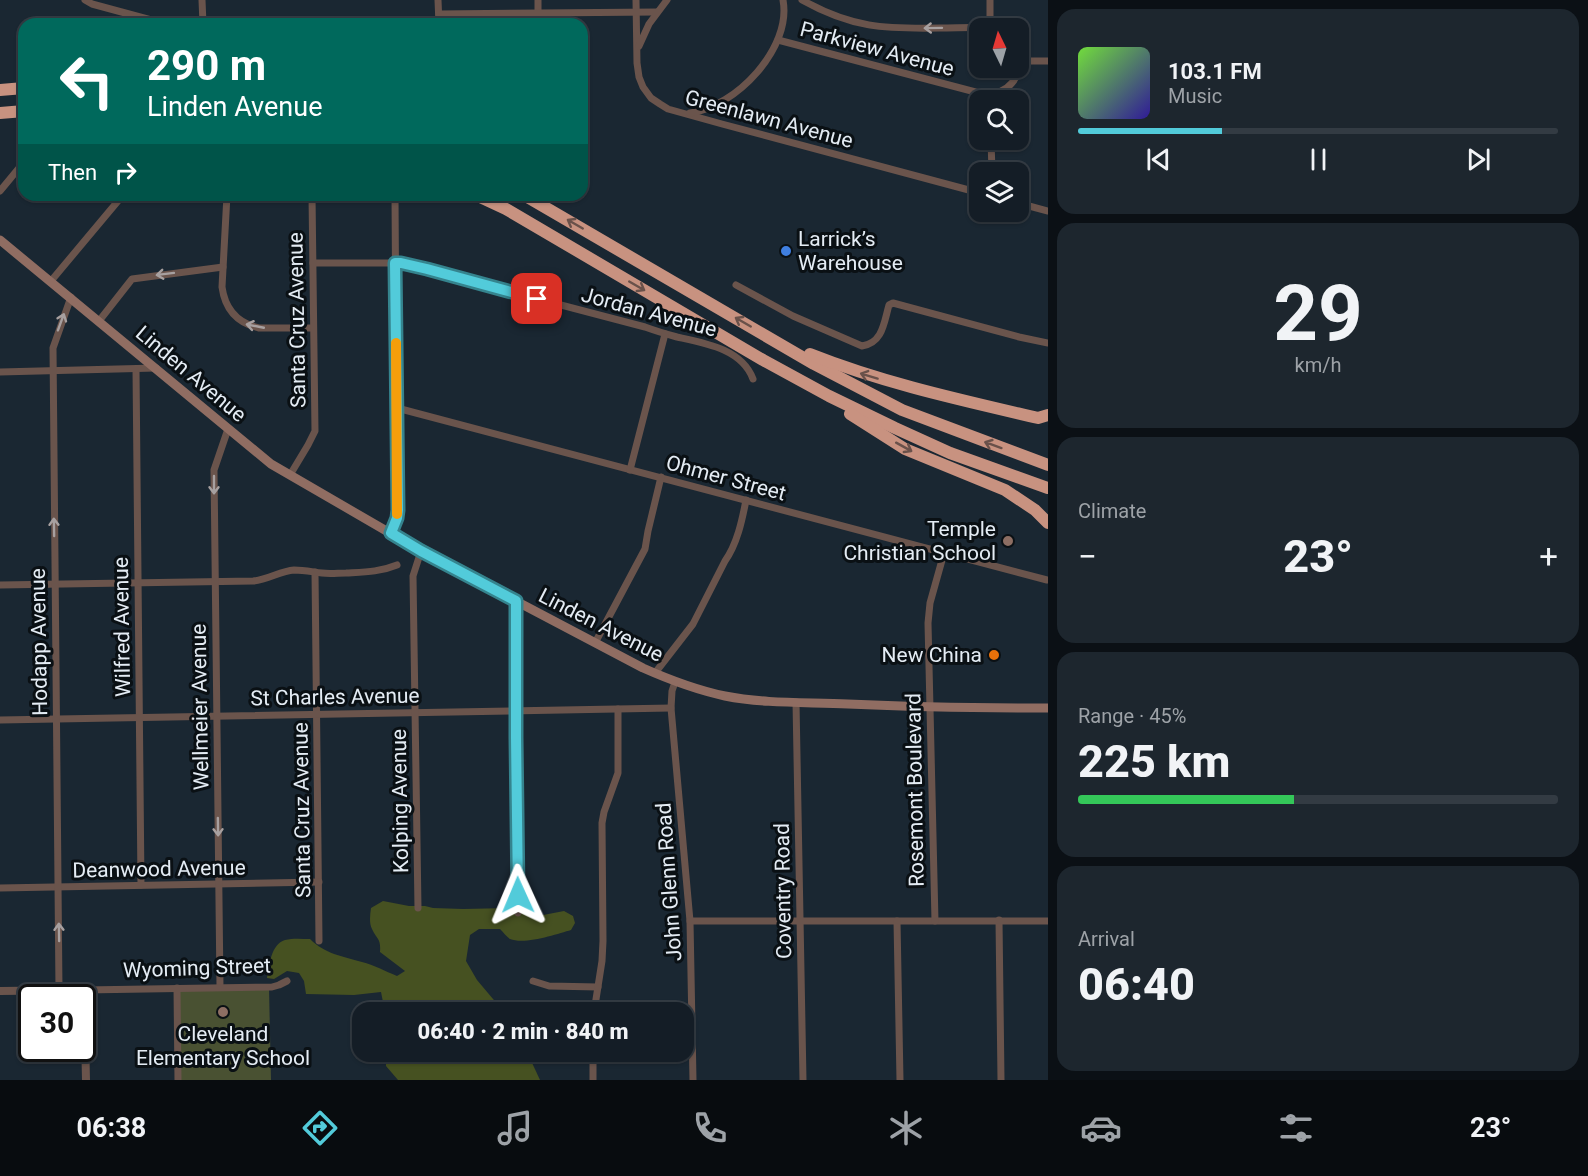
<!DOCTYPE html>
<meta charset="utf-8">
<style>
:root{--surface:#141d26;--page:#1d262e;--text:#f1f3f6;--muted:#9da2a7;--line:#333b43;--accent:#52cbda}
body{margin:0;font-family:Roboto,sans-serif;background:var(--page);color:var(--text);height:100vh;display:flex;flex-direction:column;font-size:22px;white-space:nowrap}
*{box-sizing:border-box;margin:0}
p{font-size:20px;color:var(--muted)}
.icon{flex:none;width:33px;height:33px;fill:none;stroke:currentColor;stroke-width:2;stroke-linecap:round;stroke-linejoin:round}
.map{position:relative;flex:1;overflow:hidden}
.sheet{display:flex;flex-direction:column;gap:9px;padding:9px;background:#0b1015;width:540px}
.sheet>*{flex:none}
.guide{position:absolute;left:18px;top:18px;width:570px;height:183px;border-radius:18px;box-shadow:0 2px 4px #0004,0 0 0 2px var(--line);background:#00695c;color:#fff;overflow:hidden}
.needle{width:39px;rotate:355deg}
.tools{position:absolute;left:969px;top:18px;display:grid;gap:12px}
.tools a{display:grid;place-items:center;width:60px;height:60px;border-radius:12px;background:var(--surface);box-shadow:0 2px 4px #0004,0 0 0 2px var(--line);font-size:30px}
.speed{position:absolute;left:18px;top:984px;display:flex;gap:12px;font-size:30px;font-weight:700;text-align:center}
.speed>*{display:grid;place-content:center;width:78px;height:78px;border-radius:50%;background:var(--surface);box-shadow:0 2px 4px #0004,0 0 0 2px var(--line);line-height:1}
.speed .limit{border:3px solid #111;border-radius:9px;background:#fff;color:#111}
.pin{position:absolute;display:grid;place-items:center;width:51px;height:51px;color:#fff;margin:-26px;border-radius:12px;box-shadow:0 3px 9px #0006}
.me{position:absolute;width:66px;margin:-33px;rotate:359deg;stroke-linejoin:round;filter:drop-shadow(0 0 4px #0008)}
.turn{display:flex;align-items:center;gap:21px;height:126px;padding:0 30px;font-size:27px}
.turn .icon{width:78px;height:78px;stroke-width:2.5}
.turn b{display:block;font-size:42px;line-height:51px}
.then{display:flex;align-items:center;height:57px;padding:0 30px;background:#0003;gap:12px;font-size:22px}
.big{font-size:45px;font-weight:800;line-height:1.1}
.sheet .card{flex:1;display:flex;flex-direction:column;justify-content:center;gap:9px;min-width:0;padding:0 21px;border-radius:18px;background:var(--page)}
.sheet .dial{align-items:center;gap:0}
.dial b{font-size:78px;line-height:1}
.song{display:flex;align-items:center;gap:18px}
.cover{width:72px;height:72px;border-radius:9px;background:linear-gradient(135deg,hsl(100 70% 55%),hsl(250 70% 35%))}
.played{height:6px;border-radius:3px;background:linear-gradient(90deg,var(--accent) 30%,var(--line) 30%)}
.keys{display:flex;justify-content:space-around;direction:ltr}
.heat{display:flex;justify-content:space-between;align-items:center;font-size:33px;direction:ltr}
.charge{height:9px;border-radius:4px;background:linear-gradient(90deg,#34c759 45%,var(--line) 0)}
.trip{position:absolute;left:352px;top:1002px;width:342px;height:60px;border-radius:18px;background:var(--surface);box-shadow:0 2px 4px #0004,0 0 0 2px var(--line);font-weight:800;line-height:60px;text-align:center}
.tabs{display:flex;height:96px;justify-content:space-around;align-items:center;background:#080c0f;color:var(--muted)}
.tabs .icon{width:42px;height:42px}
.tabs .current{color:var(--accent)}
.tabs b{font-size:27px;color:var(--text)}
main{display:flex;flex:1;min-height:0}
.map>svg:first-child{display:block}
.green{fill:#495132}
.forest{fill:#465121}
.lines{fill:none;stroke-linecap:round;stroke-linejoin:round}
.minor{stroke:#6a544c;stroke-width:7}
.tertiary{stroke:#6a544c;stroke-width:8}
.secondary{stroke:#906d62;stroke-width:9}
.motorway{stroke:#c89280;stroke-width:12}
.oneway{stroke:#a7a0a0}
.oneway2{stroke:#69514a}
.route-casing{stroke:#35848e;stroke-width:15}
.route{stroke:#52cbda;stroke-width:10}
.slow{stroke:#f59e0b;stroke-width:10}
.shop-dot{fill:#3f7fe0;stroke:#0a1014;stroke-width:2}
.education-dot{fill:#8d6e63;stroke:#0a1014;stroke-width:2}
.food-dot{fill:#e8710a;stroke:#0a1014;stroke-width:2}
.labels{text-anchor:middle;dominant-baseline:central;stroke-width:6;stroke-linejoin:round;paint-order:stroke}
.street-label{font-size:21px;fill:#e4ecf4;stroke:#0a1014}
.poi-label{font-size:21px;fill:#e4ecf4;stroke:#0a1014;text-anchor:end}
</style>
<main>
<div class="map">
<svg width="1048" height="1080" viewBox="0 0 1048 1080">
<rect width="100%" height="100%" fill="#1a2732"/>
<polygon class="green" points="269,987 271,1080 178,1080 177,988"/>
<g class="forest">
<path d="M383,901L409,906H425L433,908L463,909L510,908L528,912L538,916L564,911L573,916L575,923L571,930C557,934 525,945 510,939C507,937 503,932 500,929H479L470,935L466,961L477,980L504,1012H385L381,992L354,995L306,994L304,981L299,973L287,971L274,979L267,978C269,966 271,944 285,940C293,938 302,939 310,939C325,954 342,956 362,962C374,965 385,971 397,976L405,971L380,952C381,938 377,940 372,929C369,923 370,915 371,908Z"/>
<polygon points="386,1052 527,1052 540,1080 398,1080 386,1066"/>
</g>
<g class="lines">
<g class="minor">
<polyline points="85,0 92,4 166,24"/>
<polyline points="202,0 203,24"/>
<polyline points="438,0 439,24"/>
<polyline points="538,0 538,24"/>
<polyline points="636,0 637,63 639,77 643,87 651,98 660,104 668,109 722,124 980,193"/>
<path d="M802,0C852,28 884,29 940,28C957,28 975,27 991,28"/>
<polyline points="990,0 990,28"/>
<polyline points="439,14 657,12"/>
<path d="M778,40L983,94C1009,95 1023,77 1018,52"/>
<polyline points="639,46 649,24 667,0"/>
<polyline points="1020,61 1048,61"/>
<path d="M690,113C736,107 792,48 783,0"/>
<polyline points="991,140 992,172"/>
<polyline points="0,191 24,162"/>
<path d="M227,195L222,287C225,309 237,323 259,328H313"/>
<polyline points="1018,203 1048,211"/>
<path d="M313,263H401L645,327C656,331 666,334 677,337C705,343 742,349 753,379"/>
<polyline points="51,281 123,195"/>
<path d="M736,285L793,316L862,346C883,343 884,322 889,305L893,303L1019,337L1048,343"/>
<polyline points="99,321 132,279 223,267"/>
<polyline points="136,369 141,885"/>
<polyline points="0,372 156,368"/>
<polyline points="397,408 1047,580"/>
<polyline points="630,470 665,334"/>
<polyline points="290,475 308,445 315,431 312,195"/>
<polyline points="391,533 397,518 397,510 395,195"/>
<polyline points="315,572 319,941"/>
<path d="M0,585L253,581C268,580 280,571 294,570C304,570 313,572 322,573C330,574 338,573 346,573C364,572 380,572 397,565"/>
<polyline points="516,601 518,913"/>
<polyline points="595,643 645,549 648,531 661,477"/>
<path d="M655,673L693,624L725,561C737,544 742,521 746,500"/>
<polyline points="675,682 672,691 671,708 690,921 693,1080"/>
<polyline points="796,702 803,1080"/>
<polyline points="0,720 671,708"/>
<polyline points="0,888 319,882"/>
<polyline points="418,908 413,576 421,551"/>
<polyline points="999,920 1001,1080"/>
<polyline points="690,921 1048,921"/>
<polyline points="897,921 900,1080"/>
<polyline points="935,921 928,623 930,603 944,553"/>
<polyline points="533,981 549,986 598,987"/>
<polyline points="220,987 214,470 228,429"/>
<polyline points="177,988 178,1080"/>
<polyline points="59,990 53,348 71,297"/>
<polyline points="84,990 272,987 279,985 287,981"/>
<polyline points="594,1012 602,961 603,941 602,823 604,812 618,773 618,709"/>
<polyline points="593,1080 593,1052"/>
</g>
<polyline class="tertiary" points="0,991 84,990 86,1080"/>
<path class="secondary" d="M0,240L271,464L421,551L643,668C670,680 697,690 725,696C766,704 807,702 848,704C915,707 981,708 1048,708"/>
<g class="motorway">
<polyline points="0,90 24,88"/>
<polyline points="0,113 24,111"/>
<polyline points="476,195 506,209 763,360 829,396 895,428 950,453 1048,488"/>
<polyline points="524,195 814,364 902,410 1048,465"/>
<path d="M810,354C883,383 961,400 1038,418L1048,415"/>
<polyline points="850,414 905,449 1005,490 1035,510 1048,523"/>
</g>
</g>
<defs><path id="oneway-shaft" d="M-6 0H5M1.5-3L5.5 0L1.5 3" fill="none" stroke-width="1.6" stroke-linecap="round" stroke-linejoin="round" transform="scale(1.5)"/></defs>
<g class="oneway">
<use href="#oneway-shaft" transform="translate(933 28) rotate(179)"/>
<use href="#oneway-shaft" transform="translate(165 274) rotate(173)"/>
<use href="#oneway-shaft" transform="translate(61 322) rotate(-70)"/>
<use href="#oneway-shaft" transform="translate(255 326) rotate(-169)"/>
<use href="#oneway-shaft" transform="translate(214 485) rotate(90)"/>
<use href="#oneway-shaft" transform="translate(54 527) rotate(-91)"/>
<use href="#oneway-shaft" transform="translate(218 827) rotate(89)"/>
<use href="#oneway-shaft" transform="translate(59 932) rotate(-91)"/>
</g>
<g class="oneway2">
<use href="#oneway-shaft" transform="translate(575 224) rotate(-150)"/>
<use href="#oneway-shaft" transform="translate(637 286) rotate(30)"/>
<use href="#oneway-shaft" transform="translate(743 322) rotate(-150)"/>
<use href="#oneway-shaft" transform="translate(869 376) rotate(-163)"/>
<use href="#oneway-shaft" transform="translate(993 445) rotate(-160)"/>
<use href="#oneway-shaft" transform="translate(904 447) rotate(29)"/>
</g>
<g class="lines">
<defs>
<polyline id="route" points="518,895 516,738 516,601 421,551 391,533 397,518 398,510 395,263 401,263 427,269 537,299"/>
</defs>
<use href="#route" class="route-casing"/>
<use href="#route" class="route"/>
<polyline class="slow" points="396,343 397,514"/>
</g>
<circle class="shop-dot" cx="786" cy="251" r="6"/>
<g class="education-dot">
<circle cx="1008" cy="541" r="6"/>
<circle cx="223" cy="1012" r="6"/>
</g>
<circle class="food-dot" cx="994" cy="655" r="6"/>
<g class="labels">
<g class="street-label">
<text transform="translate(877 49) rotate(15)">Parkview Avenue</text>
<text transform="translate(769 119) rotate(15)">Greenlawn Avenue</text>
<text transform="translate(649 312) rotate(15)">Jordan Avenue</text>
<text transform="translate(297 320) rotate(-91)">Santa Cruz Avenue</text>
<text transform="translate(191 374) rotate(40)">Linden Avenue</text>
<text transform="translate(726 478) rotate(15)">Ohmer Street</text>
<text transform="translate(601 625) rotate(27)">Linden Avenue</text>
<text transform="translate(122 627) rotate(-91)">Wilfred Avenue</text>
<text transform="translate(39 642) rotate(-91)">Hodapp Avenue</text>
<text transform="translate(335 697) rotate(-1)">St Charles Avenue</text>
<text transform="translate(200 707) rotate(-91)">Wellmeier Avenue</text>
<text transform="translate(915 790) rotate(-91)">Rosemont Boulevard</text>
<text transform="translate(400 801) rotate(-91)">Kolping Avenue</text>
<text transform="translate(302 810) rotate(-91)">Santa Cruz Avenue</text>
<text transform="translate(159 869) rotate(-1)">Deanwood Avenue</text>
<text transform="translate(669 882) rotate(-94)">John Glenn Road</text>
<text transform="translate(783 891) rotate(-91)">Coventry Road</text>
<text transform="translate(197 968) rotate(-2)">Wyoming Street</text>
</g>
<g class="poi-label">
<text x="798" y="239" text-anchor="start">Larrick’s<tspan x="798" dy="24">Warehouse</tspan></text>
<text x="996" y="529">Temple<tspan x="996" dy="24">Christian School</tspan></text>
<text x="982" y="655">New China</text>
<text x="223" y="1034" text-anchor="middle">Cleveland<tspan x="223" dy="24">Elementary School</tspan></text>
</g>
</g>
</svg>
<div class="tools">
<a><svg class="needle" viewBox="-14 -14 28 28"><path d="M0-13l5 13h-10z" fill="#e53935"/><path d="M0 13l5-13h-10z" fill="#9da2a7"/></svg></a>
<a><svg class="icon" aria-label="search" viewBox="0 0 24 24"><circle cx="10" cy="10" r="6"/><path d="M15 15l6 6"/></svg></a>
<a><svg class="icon" aria-label="layers" viewBox="0 0 24 24"><path d="M12 4l9 5-9 5-9-5zM3 14l9 5 9-5"/></svg></a>
</div>
<div class="speed"><div class="limit">30</div></div>
<div class="pin" style="left:537px;top:299px;background:#d93025"><svg class="icon" aria-label="arrive" viewBox="0 0 24 24"><path d="M6 21V4h12l-3 4 3 4H6"/></svg></div>
<svg class="me" style="left:518px;top:895px" viewBox="-20 -20 40 40"><path d="M0-17L14 15 0 8-14 15z" fill="#52cbda" stroke="#fff" stroke-width="4"/></svg>
<div class="trip">06:40 · 2 min · 840 m</div>
<div class="guide">
<div class="turn"><svg class="icon" aria-label="left" viewBox="0 0 24 24"><path d="M17 20v-9H6M10 6l-5 5 5 5"/></svg><div><b>290 m</b>Linden Avenue</div></div>
<div class="then">Then<svg class="icon" aria-label="right" viewBox="0 0 24 24"><path d="M7 20v-9h11M14 6l5 5-5 5"/></svg></div>
</div>
</div>
<section class="sheet">
<div class="card">
<div class="song"><i class="cover"></i><div><b>103.1 FM</b><p>Music</p></div></div>
<div class="played"></div>
<div class="keys"><svg class="icon" aria-label="previous" viewBox="0 0 24 24"><path d="M18 5L8 12l10 7zM5 5v14"/></svg><svg class="icon" aria-label="pause" viewBox="0 0 24 24"><path d="M8 5v14M16 5v14"/></svg><svg class="icon" aria-label="next" viewBox="0 0 24 24"><path d="M6 5l10 7-10 7zM19 5v14"/></svg></div>
</div>
<div class="card dial"><b>29</b><p>km/h</p></div>
<div class="card"><p>Climate</p>
<div class="heat"><a>−</a><b class="big">23°</b><a>+</a></div>
</div>
<div class="card"><p>Range · 45%</p><b class="big">225 km</b><div class="charge"></div></div>
<div class="card"><p>Arrival</p><b class="big">06:40</b></div>
</section>
</main>
<nav class="tabs">
<b>06:38</b>
<svg class="icon current" aria-label="directions" viewBox="0 0 24 24"><path d="M12 3l9 9-9 9-9-9zM9 14v-3h6M13 9l2 2-2 2"/></svg>
<svg class="icon" aria-label="music" viewBox="0 0 24 24"><path d="M9 18V5l10-2v13"/><circle cx="6" cy="18" r="3"/><circle cx="16" cy="16" r="3"/></svg>
<svg class="icon" aria-label="phone" viewBox="0 0 24 24"><path d="M5 4h4l2 5-3 2q2 4 5 5l2-3 5 2v4C11 20 4 13 5 4z"/></svg>
<svg class="icon" aria-label="climate" viewBox="0 0 24 24"><path d="M12 3v18M4 7l16 10M4 17L20 7"/></svg>
<svg class="icon" aria-label="car" viewBox="0 0 24 24"><path d="M5 17H2v-5l4-1 3-4h7l3 4 3 1v5h-3M9 17h6M6 11h13"/><circle cx="7" cy="17" r="2"/><circle cx="17" cy="17" r="2"/></svg>
<svg class="icon" aria-label="filters" viewBox="0 0 24 24"><path d="M4 7h16M4 17h16"/><circle cx="9" cy="7" r="2"/><circle cx="15" cy="17" r="2"/></svg>
<b>23°</b>
</nav>
